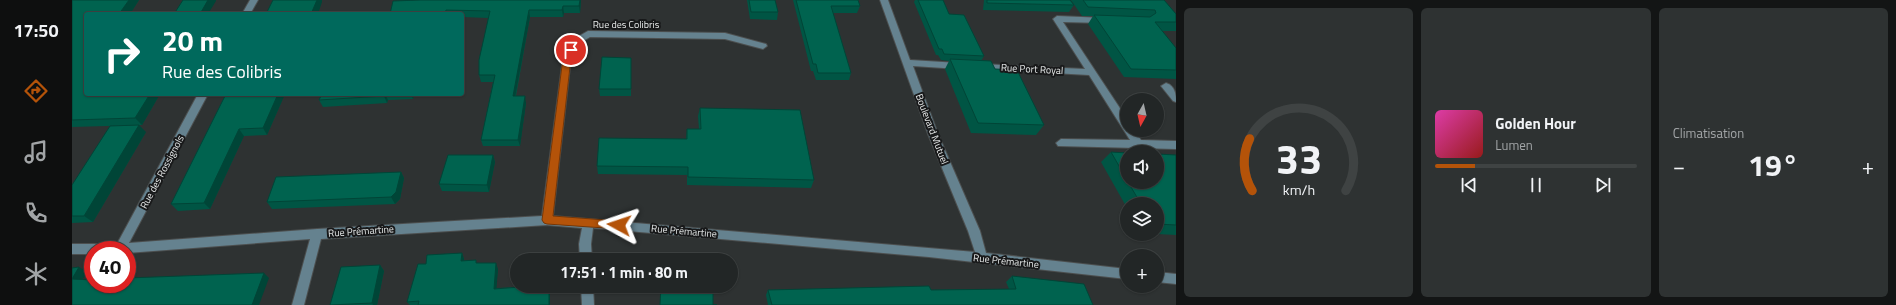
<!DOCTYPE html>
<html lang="fr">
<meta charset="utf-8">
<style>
:root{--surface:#222626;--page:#2e3232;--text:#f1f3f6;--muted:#a2a5a7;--line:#3f4343;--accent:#b45309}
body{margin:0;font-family:"Titillium Web",sans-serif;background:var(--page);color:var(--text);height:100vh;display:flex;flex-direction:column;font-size:15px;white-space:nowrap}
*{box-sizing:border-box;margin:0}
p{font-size:13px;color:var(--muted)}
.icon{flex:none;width:22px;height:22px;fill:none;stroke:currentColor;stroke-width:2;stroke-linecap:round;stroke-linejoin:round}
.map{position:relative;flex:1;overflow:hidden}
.drawer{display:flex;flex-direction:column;gap:8px;padding:8px;background:#131515;width:720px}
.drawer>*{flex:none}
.guide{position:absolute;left:12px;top:12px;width:380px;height:84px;border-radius:4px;box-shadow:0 1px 3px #0004,0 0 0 1px var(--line);background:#00695c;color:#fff;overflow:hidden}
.needle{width:26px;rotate:188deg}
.fabs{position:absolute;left:1048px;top:93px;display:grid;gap:8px}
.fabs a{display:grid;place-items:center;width:44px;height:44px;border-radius:50%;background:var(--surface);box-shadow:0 1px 3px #0004,0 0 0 1px var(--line);font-size:20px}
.speed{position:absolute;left:12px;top:241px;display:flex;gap:8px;font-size:20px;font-weight:700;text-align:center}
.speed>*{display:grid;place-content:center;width:52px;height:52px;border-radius:50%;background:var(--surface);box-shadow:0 1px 3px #0004,0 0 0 1px var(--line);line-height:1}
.speed .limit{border:6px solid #d22;background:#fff;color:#111}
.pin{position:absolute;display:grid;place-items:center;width:34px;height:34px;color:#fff;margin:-17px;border:2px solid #fff;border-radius:50%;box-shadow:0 1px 4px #0007}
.me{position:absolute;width:44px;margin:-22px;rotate:275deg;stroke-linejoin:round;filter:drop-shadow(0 0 3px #0008)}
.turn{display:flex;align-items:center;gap:14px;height:84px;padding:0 12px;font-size:18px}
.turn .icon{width:52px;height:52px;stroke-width:2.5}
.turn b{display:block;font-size:28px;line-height:34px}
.big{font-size:30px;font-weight:700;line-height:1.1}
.drawer .widget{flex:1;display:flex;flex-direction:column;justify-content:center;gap:6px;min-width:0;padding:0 14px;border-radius:6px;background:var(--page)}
.drawer .dial{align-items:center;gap:0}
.dial svg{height:104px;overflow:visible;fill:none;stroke:var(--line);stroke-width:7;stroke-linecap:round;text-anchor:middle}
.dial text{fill:var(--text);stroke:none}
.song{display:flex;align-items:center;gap:12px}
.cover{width:48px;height:48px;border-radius:6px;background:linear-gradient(135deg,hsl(320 70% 55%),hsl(0 70% 35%))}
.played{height:4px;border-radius:2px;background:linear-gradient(90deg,var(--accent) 20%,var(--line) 20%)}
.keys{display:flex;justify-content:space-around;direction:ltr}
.heat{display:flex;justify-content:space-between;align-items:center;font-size:22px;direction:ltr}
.drawer .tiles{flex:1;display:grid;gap:8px;grid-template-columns:repeat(3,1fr)}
.trip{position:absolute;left:438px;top:253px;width:228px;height:40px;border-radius:20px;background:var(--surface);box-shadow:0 1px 3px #0004,0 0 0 1px var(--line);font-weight:700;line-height:40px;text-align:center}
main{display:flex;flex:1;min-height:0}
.dock{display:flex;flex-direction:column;width:72px;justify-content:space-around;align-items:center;background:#0e0f0f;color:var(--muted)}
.dock .icon{width:28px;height:28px}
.dock .current{color:var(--accent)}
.dock b{font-size:18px;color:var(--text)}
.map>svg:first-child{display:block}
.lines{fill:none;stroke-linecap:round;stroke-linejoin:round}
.minor-casing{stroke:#4c4f4f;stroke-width:2}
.minor{fill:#65828f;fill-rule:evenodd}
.wall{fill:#054}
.shaded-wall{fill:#004537}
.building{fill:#00634f;stroke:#004537}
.route{fill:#b45309;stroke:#753606}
.labels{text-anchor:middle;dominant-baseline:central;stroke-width:4;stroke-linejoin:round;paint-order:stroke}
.street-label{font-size:10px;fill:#e7eaea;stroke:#18191a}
</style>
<main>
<nav class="dock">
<b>17:50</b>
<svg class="icon current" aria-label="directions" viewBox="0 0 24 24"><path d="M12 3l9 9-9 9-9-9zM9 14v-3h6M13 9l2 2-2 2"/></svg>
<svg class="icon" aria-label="music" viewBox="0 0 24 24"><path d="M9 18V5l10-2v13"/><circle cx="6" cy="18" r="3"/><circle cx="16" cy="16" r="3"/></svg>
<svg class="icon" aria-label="phone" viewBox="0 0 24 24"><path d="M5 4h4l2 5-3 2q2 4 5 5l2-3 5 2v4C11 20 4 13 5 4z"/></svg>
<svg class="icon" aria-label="climate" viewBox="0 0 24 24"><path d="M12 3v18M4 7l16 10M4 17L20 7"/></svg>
</nav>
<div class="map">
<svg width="1104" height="305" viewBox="0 0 1104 305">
<rect width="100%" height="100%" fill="#2e3232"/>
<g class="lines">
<defs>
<g id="minor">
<polygon points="178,0 186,0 178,14 170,14"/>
<polygon points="808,0 816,0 838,60 887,63 891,66 887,69 841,66 866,134 908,231 914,253 1055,269 1055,279 857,257 521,228 519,244 520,260 508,260 507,244 510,228 475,225 249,239 232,305 220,305 238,239 55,253 55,250 21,250 21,254 0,254 0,244 45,244 126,94 136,94 57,243 245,229 470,216 491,58 500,40 516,31 653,33 694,44 695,46 691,49 653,39 518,37 506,44 499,58 481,216 903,252 896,231 856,134"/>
<polygon points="985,16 1034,18 1034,22 1031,23 991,22 1055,119 1055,130 1062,130 1069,140 1104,141 1104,149 986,146 984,143 989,139 1058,140 1017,75 906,69 905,67 906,65 909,64 1013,69 981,19"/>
<path d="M1094,83C1103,86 1104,94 1104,102L1101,101L1089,86Z"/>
<polygon points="1085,272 1104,274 1104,284 1085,282"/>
<polygon points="509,286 521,286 522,305 510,305"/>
</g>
</defs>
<use href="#minor" class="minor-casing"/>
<use href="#minor" class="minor"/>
</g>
<g class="wall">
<polygon points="0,0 67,0 58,14 14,14 14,94 88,94 70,125 0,127"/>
<polygon points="509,0 508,13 492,13 491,17 458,17 444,96 454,103 448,146 411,146 409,140 421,82 409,82 407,75 416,18 390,17 390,14 318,14"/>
<polygon points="675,0 703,0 706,12 705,20 678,19"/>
<polygon points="721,0 786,0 788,6 785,13 761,13 779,73 777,80 744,80 741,71 739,71"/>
<polygon points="843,0 871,0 877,14 912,56 909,61 923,69 972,125 964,135 899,133 873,69 877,61 869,60 866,55 864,55 842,2"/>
<polygon points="912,0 998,0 1002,5 997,12 911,10"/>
<polygon points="999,0 1092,0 1104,14 1104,31 1090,31 1104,48 1104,79 1052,77 1016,24 1021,16 1010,16"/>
<polygon points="559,58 559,96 528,96 527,89"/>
<polygon points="154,94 213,94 195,135 172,136 138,209 106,211 99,204"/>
<polygon points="250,94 342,94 341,99 316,100 315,103 251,107 247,100"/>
<polygon points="628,108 742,180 739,188 615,185 615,175 526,174 525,166 614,139 615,129 627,129 626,116"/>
<polygon points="74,132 21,222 0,223 0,185"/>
<polygon points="1039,152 1055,153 1055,182 1085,182 1104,155 1104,235 1085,234 1085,204 1055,204 1055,208 1029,162"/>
<polygon points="421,155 423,162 417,192 370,191 367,184"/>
<polygon points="329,172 332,178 328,199 323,204 200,209 195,202"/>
<polygon points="390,253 392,259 392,261 406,263 426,269 424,288 477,286 478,291 478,305 338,305 335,302"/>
<polygon points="308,265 312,271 305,305 258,305"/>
<polygon points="940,276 1021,305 696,305 694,295 696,290 859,290 937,289 934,282"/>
</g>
<g class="shaded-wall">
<polygon points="57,0 67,0 58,14 47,14"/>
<polygon points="136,0 144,0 144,1 136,14 128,14"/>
<polygon points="243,0 250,0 250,2 246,14 239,14"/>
<polygon points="508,0 509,0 508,13 507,6"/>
<polygon points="491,6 492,13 491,17 490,10"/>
<polygon points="457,10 458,17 442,103 441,96"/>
<polygon points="78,94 88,94 70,125 63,118"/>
<polygon points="206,94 213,94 195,135 191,128"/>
<polygon points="313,94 316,100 315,103 312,96"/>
<polygon points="339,94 342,94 341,99"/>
<polygon points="453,96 454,103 448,146 446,140"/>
<polygon points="67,125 74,132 21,222 12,216"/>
<polygon points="167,129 172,136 138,209 132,203"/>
<polygon points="421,155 423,162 417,192 415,185"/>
<polygon points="329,172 332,178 328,199 323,204 319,197"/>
<polygon points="390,253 392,259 391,267 389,261"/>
<polygon points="424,263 426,269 424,294 422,289"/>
<polygon points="308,265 312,271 305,305 301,305 300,303"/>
<polygon points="7,267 15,272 8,284 0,279"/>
<polygon points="192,273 197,278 187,305 180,305"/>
<polygon points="477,286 478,291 478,305 477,305"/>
</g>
<g class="building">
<polygon points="0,0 57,0 47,14 14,14 14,61 11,64 14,64 14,94 78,94 63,118 0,120"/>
<polygon points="111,0 136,0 128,14 102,14"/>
<polygon points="201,0 245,0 239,14 194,14"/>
<polygon points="348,0 508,0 507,6 491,6 490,10 457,10 441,96 453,96 446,140 409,140 423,75 407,75 407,60 418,11 374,10 373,14 318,14 321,1"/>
<polygon points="677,0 703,0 706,12 679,12"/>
<polygon points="724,0 786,0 788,6 759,6 779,73 746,73 744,64 741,64"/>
<polygon points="846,0 871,0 877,14 892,15 912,56 872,54 870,49 867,49"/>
<polygon points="915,0 998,0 1002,5 915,3"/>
<polygon points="1011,0 1092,0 1104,14 1104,22 1083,22 1104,48 1104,70 1059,69 1022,15 1078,17 1084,13 1083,10 1016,7"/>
<polygon points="530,57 559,58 559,89 527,89"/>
<polygon points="878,59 919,61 923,69 945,70 972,125 906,123"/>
<polygon points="154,94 206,94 191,128 167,129 132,203 99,204"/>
<polygon points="250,94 313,94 312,96 247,100"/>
<polygon points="628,108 728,110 742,180 616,177 616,167 525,166 527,138 615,139 615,129 629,129"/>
<polygon points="67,125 12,216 0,216 0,185 38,126"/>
<polygon points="1039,152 1055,153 1055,180"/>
<polygon points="1085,154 1104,155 1104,225 1085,224 1085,204 1069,204 1056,182 1085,182"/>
<polygon points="376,155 421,155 415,185 367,184"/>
<polygon points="329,172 324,192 319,197 195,202 204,177"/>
<polygon points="390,253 389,261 404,260 404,263 424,263 422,289 462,286 477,286 477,305 346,305 347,301 335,302 346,264 354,264 355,255"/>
<polygon points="308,265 300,303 258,305 269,267"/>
<polygon points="7,267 0,279 21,280 21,284 55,284 55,278 192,273 180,305 0,305 0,268"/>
<polygon points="940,276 1012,284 1021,305 700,305 696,290 857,286 859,290 944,289"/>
<polygon points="589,286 641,286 641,305 645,305 588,305"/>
</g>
<polygon class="route" points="496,48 502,48 503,50 499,58 481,216 547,221 551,222 552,225 551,228 547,229 475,224 472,223 470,220 491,58"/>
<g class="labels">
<g class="street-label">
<text x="554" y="24">Rue des Colibris</text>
<text transform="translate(960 69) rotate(3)">Rue Port Royal</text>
<text transform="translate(860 129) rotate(69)">Boulevard Mutuel</text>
<text transform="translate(90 172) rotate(-62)">Rue des Rossignols</text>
<text transform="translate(289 231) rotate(-4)">Rue Prémartine</text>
<text transform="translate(612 231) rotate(5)">Rue Prémartine</text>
<text transform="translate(934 261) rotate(6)">Rue Prémartine</text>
</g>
</g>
</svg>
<div class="fabs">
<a><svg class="needle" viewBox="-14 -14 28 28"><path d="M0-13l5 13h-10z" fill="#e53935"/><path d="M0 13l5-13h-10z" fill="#a2a5a7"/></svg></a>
<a><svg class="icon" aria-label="sound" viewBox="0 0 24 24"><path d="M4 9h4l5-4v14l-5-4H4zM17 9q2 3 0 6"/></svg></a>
<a><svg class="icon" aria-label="layers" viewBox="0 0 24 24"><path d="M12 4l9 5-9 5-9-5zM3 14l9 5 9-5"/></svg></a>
<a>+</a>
</div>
<div class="speed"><div class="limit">40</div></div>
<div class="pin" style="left:499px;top:50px;background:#d93025"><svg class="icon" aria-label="arrive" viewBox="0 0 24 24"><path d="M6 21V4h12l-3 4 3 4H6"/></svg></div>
<svg class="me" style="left:547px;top:225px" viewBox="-20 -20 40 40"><path d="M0-17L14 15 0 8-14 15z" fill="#b45309" stroke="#fff" stroke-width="4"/></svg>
<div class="trip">17:51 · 1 min · 80 m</div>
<div class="guide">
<div class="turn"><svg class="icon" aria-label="right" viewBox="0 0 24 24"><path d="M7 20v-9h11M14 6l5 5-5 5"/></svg><div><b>20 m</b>Rue des Colibris</div></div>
</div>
</div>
<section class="drawer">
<div class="tiles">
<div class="widget dial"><svg viewBox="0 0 100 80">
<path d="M14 69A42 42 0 1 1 86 69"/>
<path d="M14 69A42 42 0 0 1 12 29" stroke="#b45309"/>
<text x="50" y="56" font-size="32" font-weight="700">33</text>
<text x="50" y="72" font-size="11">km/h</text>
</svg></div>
<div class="widget">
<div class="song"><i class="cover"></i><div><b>Golden Hour</b><p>Lumen</p></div></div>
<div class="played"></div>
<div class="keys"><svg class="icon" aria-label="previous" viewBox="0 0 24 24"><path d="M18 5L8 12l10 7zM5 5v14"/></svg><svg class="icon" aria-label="pause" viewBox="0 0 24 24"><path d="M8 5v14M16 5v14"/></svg><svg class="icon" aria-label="next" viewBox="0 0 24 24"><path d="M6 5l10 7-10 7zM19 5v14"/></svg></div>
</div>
<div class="widget"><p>Climatisation</p>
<div class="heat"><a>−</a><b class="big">19°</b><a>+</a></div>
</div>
</div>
</section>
</main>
